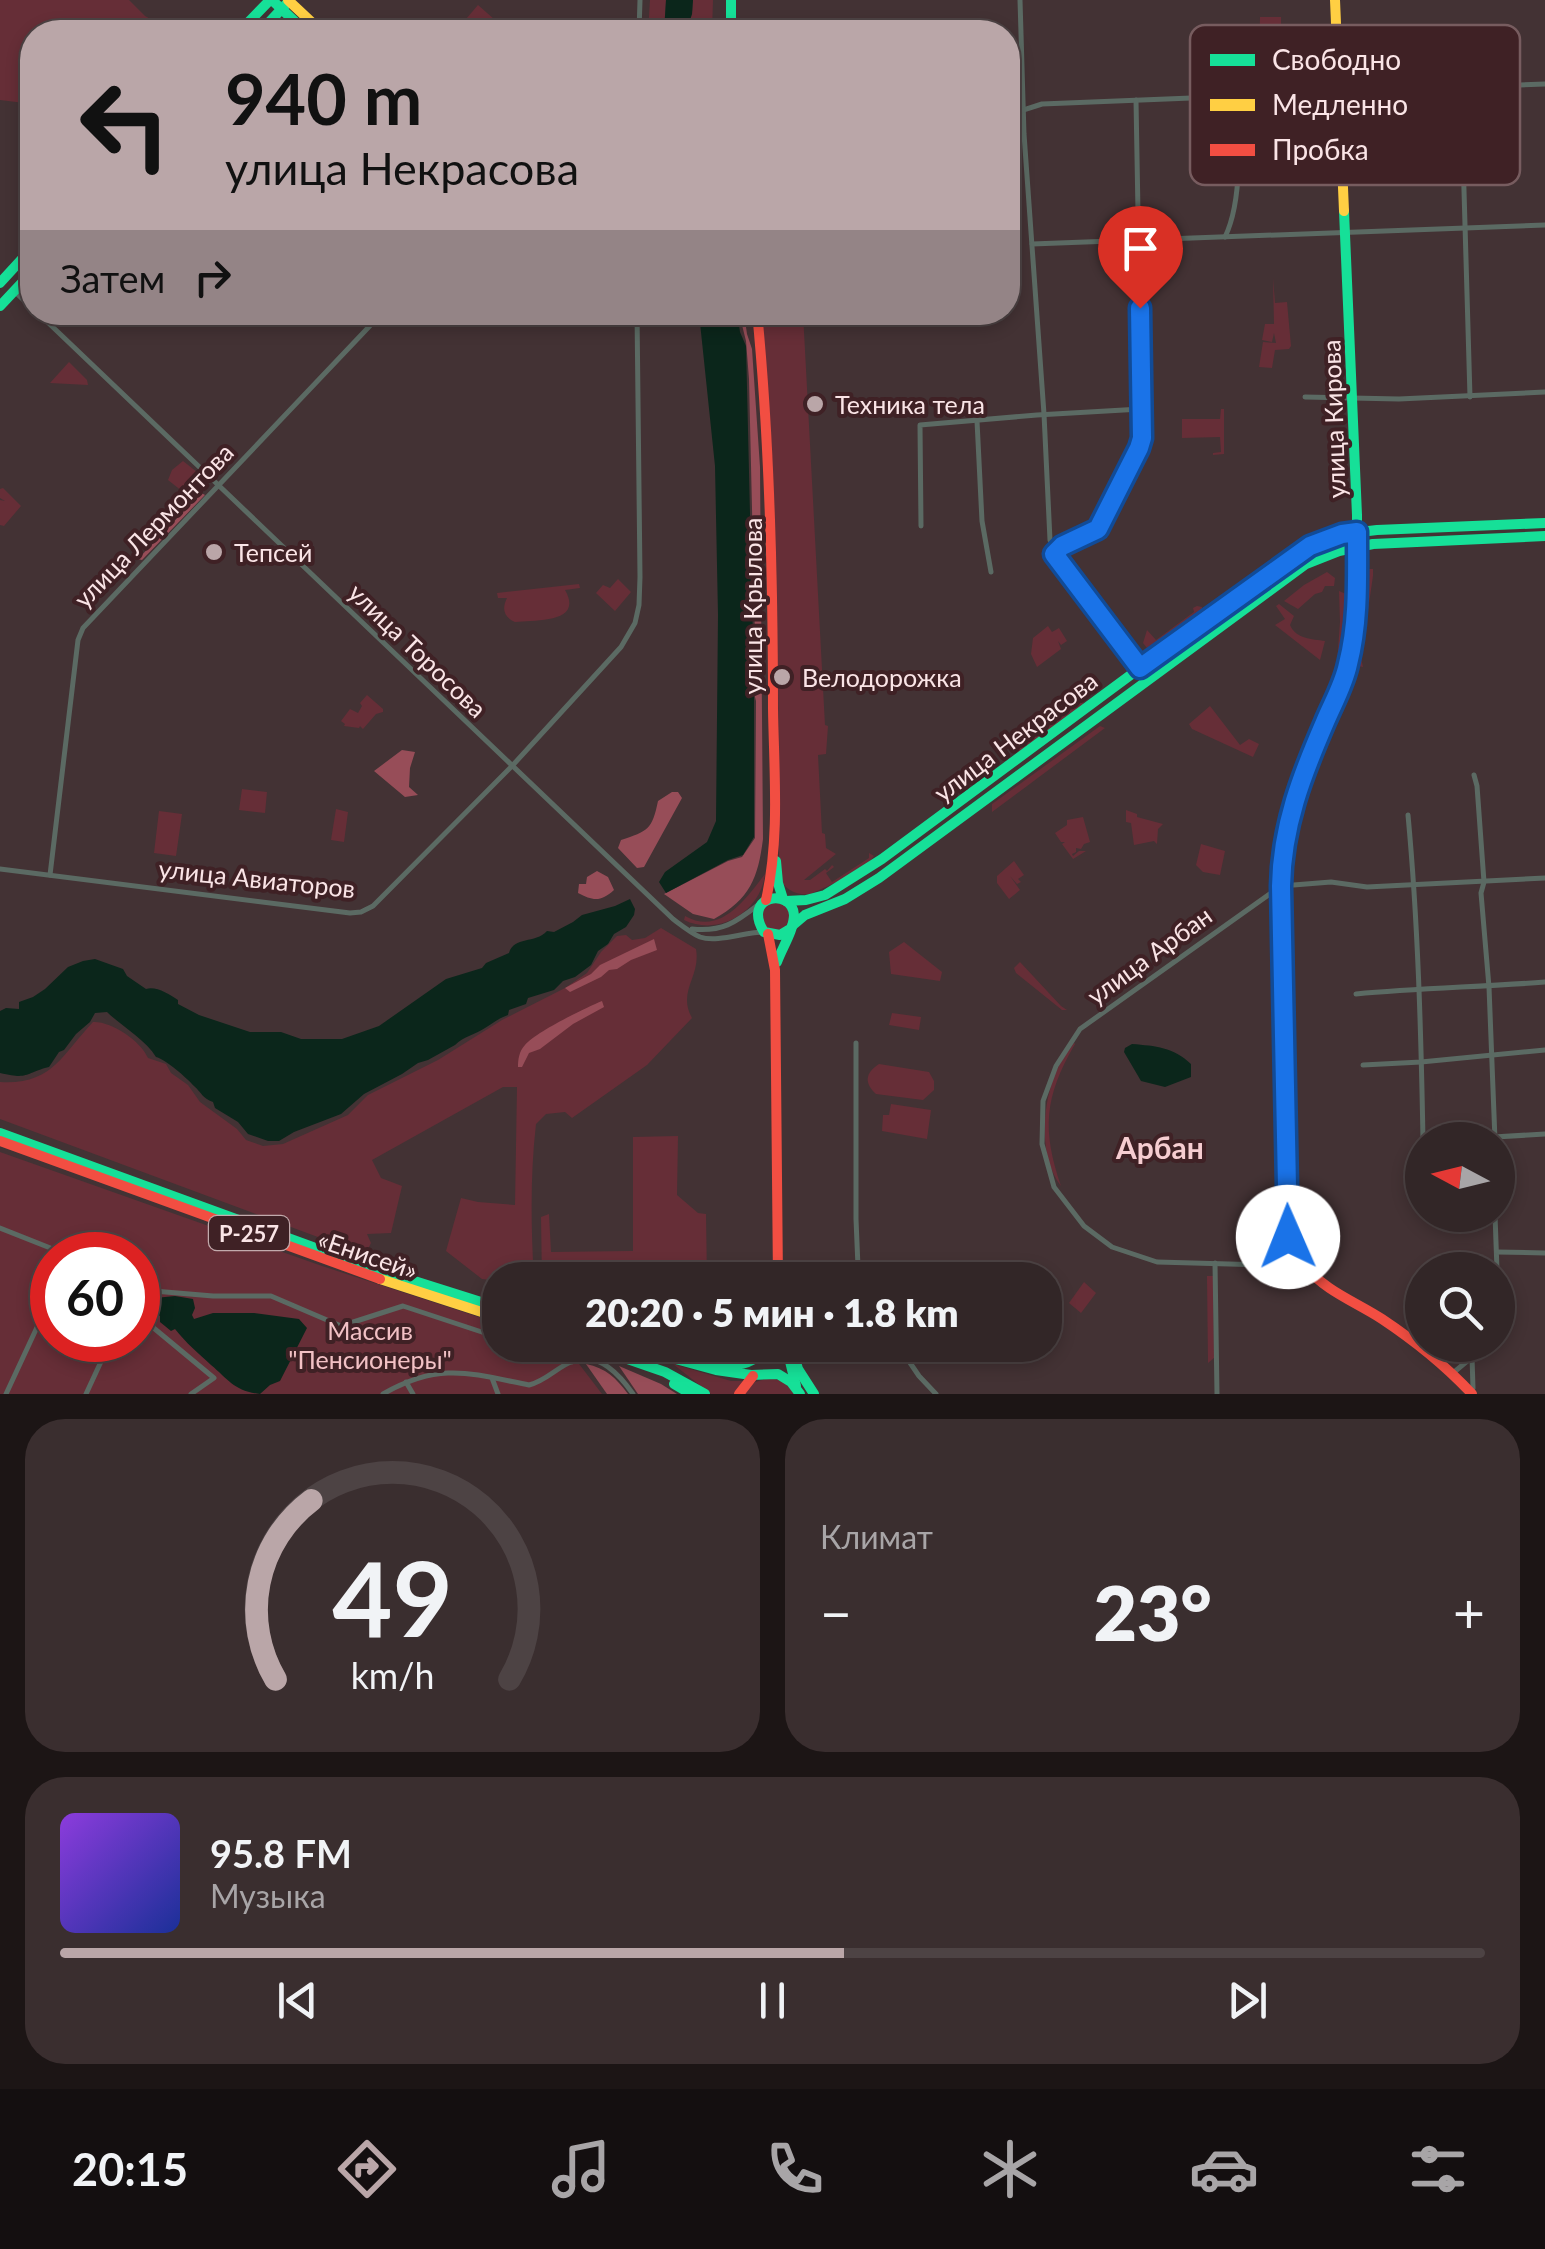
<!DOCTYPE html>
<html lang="ru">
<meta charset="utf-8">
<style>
:root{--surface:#322627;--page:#3a2e2f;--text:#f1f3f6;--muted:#a8a5a7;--line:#4d4344;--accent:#baa6a8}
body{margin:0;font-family:Lato,sans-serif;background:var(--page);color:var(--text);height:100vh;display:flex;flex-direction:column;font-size:38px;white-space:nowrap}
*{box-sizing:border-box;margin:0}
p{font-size:32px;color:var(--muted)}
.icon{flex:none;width:55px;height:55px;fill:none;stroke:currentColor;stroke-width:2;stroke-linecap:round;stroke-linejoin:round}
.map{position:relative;height:1394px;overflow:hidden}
.panel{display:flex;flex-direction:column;gap:25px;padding:25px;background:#1c1515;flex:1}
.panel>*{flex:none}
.guide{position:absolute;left:20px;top:20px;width:1000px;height:305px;border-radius:40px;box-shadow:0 5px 15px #0003,0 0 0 2px var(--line);background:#baa6a8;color:#111;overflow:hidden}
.needle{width:65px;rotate:277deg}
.buttons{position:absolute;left:1405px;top:1122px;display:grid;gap:20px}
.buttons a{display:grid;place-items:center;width:110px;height:110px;border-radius:50%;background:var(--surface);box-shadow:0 5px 15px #0003,0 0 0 2px var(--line);font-size:50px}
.speed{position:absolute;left:30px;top:1232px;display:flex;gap:20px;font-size:50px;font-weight:700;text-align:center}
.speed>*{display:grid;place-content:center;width:130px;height:130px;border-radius:50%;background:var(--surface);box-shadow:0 5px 15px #0003,0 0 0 2px var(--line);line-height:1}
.speed .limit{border:15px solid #d22;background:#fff;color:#111}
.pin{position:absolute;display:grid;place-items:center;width:85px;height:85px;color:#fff;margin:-102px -42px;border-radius:50% 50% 50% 0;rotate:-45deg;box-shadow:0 0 10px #0007}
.pin .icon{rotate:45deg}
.me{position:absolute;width:110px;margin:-55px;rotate:359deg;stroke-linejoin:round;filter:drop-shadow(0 0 8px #0008)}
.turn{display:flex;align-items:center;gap:35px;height:210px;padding:0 40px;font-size:45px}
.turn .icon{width:130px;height:130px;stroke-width:2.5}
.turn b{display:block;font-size:70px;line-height:85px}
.then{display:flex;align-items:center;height:95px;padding:0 40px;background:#0003;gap:20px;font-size:38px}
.big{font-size:75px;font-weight:800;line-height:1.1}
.panel .tile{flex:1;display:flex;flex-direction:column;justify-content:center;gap:15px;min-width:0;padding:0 35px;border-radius:40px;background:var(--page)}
.panel .dial{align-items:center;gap:0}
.dial svg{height:260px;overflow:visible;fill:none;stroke:var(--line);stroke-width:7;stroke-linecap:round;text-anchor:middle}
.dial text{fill:var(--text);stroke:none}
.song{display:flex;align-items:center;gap:30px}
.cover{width:120px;height:120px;border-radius:15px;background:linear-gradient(135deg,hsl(270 70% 55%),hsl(230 70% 35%))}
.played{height:10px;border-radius:5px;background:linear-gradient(90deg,var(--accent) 55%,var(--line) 55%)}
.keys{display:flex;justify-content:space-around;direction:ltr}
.heat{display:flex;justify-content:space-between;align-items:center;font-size:55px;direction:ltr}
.panel .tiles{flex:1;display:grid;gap:25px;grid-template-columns:1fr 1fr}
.tile:last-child{grid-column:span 2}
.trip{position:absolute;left:482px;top:1262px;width:580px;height:100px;border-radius:40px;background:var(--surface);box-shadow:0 5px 15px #0003,0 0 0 2px var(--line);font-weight:800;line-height:100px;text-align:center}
.dock{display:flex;height:160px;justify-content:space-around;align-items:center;background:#140f10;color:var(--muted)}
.dock .icon{width:70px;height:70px}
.dock .current{color:var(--accent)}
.dock b{font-size:45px;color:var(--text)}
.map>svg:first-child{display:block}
.green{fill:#662e37;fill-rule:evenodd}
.forest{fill:#974d58}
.water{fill:#0b261b}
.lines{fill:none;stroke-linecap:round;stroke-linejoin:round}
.street{stroke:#5b6a63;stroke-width:5}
.fast{stroke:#16e098;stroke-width:10}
.slow{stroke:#ffcf43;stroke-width:10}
.jam{stroke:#f24e42;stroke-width:10}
.route-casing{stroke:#114b97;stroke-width:25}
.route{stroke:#1a73e8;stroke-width:18}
.poi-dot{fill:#baa6a8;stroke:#3f2125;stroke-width:4}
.labels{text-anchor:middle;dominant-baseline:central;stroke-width:8;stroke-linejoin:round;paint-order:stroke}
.shield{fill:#3f2125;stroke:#c2aaac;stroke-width:2.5}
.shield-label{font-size:22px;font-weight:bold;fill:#fae4e6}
.poi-label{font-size:25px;fill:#fae4e6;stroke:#3f2125;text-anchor:start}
.street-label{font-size:25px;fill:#fae4e6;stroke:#3f2125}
.park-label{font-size:25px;fill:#f2c1c5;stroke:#3f2125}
.quarter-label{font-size:30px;font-weight:bold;fill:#f6cdd1;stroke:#3f2125}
.key{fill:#3f2125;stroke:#775c5f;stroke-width:2.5}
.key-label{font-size:28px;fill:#fae4e6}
</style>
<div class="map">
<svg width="1545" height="1394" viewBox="0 0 1545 1394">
<rect width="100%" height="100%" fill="#433234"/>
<g class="green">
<polygon points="0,0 129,0 145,16 174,32 32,32 32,104 0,100"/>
<polygon points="650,0 666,0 664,32 648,32"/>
<polygon points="693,0 713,0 712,32 686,32 692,14"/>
<polygon points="478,5 503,27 499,32 455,32"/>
<polygon points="1260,17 1281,17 1281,37 1266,38 1264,56 1266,56 1267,61 1257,61 1259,59"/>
<polygon points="1273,278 1275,303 1287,302 1291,346 1289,349 1275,350 1272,368 1259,367 1263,342 1276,343 1274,333 1272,342 1262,340 1265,324 1274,324"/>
<path d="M760,313H803L825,725L828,726L826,754L818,755L822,833L825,834L826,848L836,854L804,880H810L825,869L827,871L832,865L834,867L826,873L832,882L869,858V853L874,856C863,874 830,884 811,894C797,896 784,890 779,876C777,688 782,500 760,313Z"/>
<polygon points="69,362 87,380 88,385 50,383"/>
<polygon points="1221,409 1224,409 1224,454 1213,455 1213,453 1221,452 1220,437 1182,438 1182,419 1220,419"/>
<polygon points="183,461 202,476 187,495 168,480 172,470"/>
<polygon points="3,488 21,506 4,526 0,525 0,500 5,501 0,498 0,489"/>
<polygon points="1367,569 1373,569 1373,576 1361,658 1363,667 1358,666 1355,659 1365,606"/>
<polygon points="1327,572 1335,578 1334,586 1325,586 1322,592 1315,594 1298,609 1284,601 1304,585"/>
<polygon points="618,579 631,592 615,611 596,593 603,585 610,588"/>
<path d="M579,584L580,588L565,590C584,623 536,620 515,622C503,617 502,608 507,598H498L497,593Z"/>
<polygon points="1339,591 1346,594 1348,600 1344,653 1333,687 1309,742 1306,740 1337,664 1340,622"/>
<path d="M1279,604L1294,616L1290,625C1296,639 1312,639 1325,641L1320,660L1275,625L1285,619L1276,606Z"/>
<polygon points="1197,606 1202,607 1203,614 1151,653 1143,643 1147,630 1156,640 1194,612 1193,608"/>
<polygon points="1048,626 1052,632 1059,628 1067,641 1061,645 1058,641 1061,649 1037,667 1031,654 1033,638"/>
<polygon points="367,695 383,709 383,712 376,714 363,729 360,726 359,728 344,726 345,724 341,721 350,709 358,713 362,706 360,703"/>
<polygon points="1079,698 1084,699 1083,705 1019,752 1013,751 1015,745 1020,746 1076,703"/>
<polygon points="1210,706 1240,745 1249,739 1259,744 1253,757 1192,729 1189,724"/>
<polygon points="1100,726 1105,728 992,812 992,804"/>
<polygon points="1310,775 1314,776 1300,818 1292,871 1287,871 1296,812 1308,776"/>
<polygon points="242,789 267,792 265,813 239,810"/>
<polygon points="336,809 348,812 344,842 331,840"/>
<polygon points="1126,810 1137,814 1137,817 1163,824 1158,829 1157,844 1154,841 1134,845 1131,823 1126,822"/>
<polygon points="159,811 182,814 176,856 154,853"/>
<polygon points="1083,817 1090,842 1084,844 1081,849 1076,848 1076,852 1072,854 1073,856 1079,851 1086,851 1073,859 1062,844 1065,842 1061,842 1055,833 1067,825 1067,820"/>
<polygon points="1201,844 1225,851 1220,875 1203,872 1196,865"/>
<polygon points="1014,861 1024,875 1018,879 1021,882 1017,884 1010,876 1020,890 1009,899 997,883 997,876"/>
<path d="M765,874C761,912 718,937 684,920L685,916C720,936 745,900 765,874Z"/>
<circle cx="775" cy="916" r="15"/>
<path d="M661,928L696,949C701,977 677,991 692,1018L647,1065L572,1118L565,1112L546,1114L536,1124C530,1176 531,1228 534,1280L500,1281L482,1279L446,1251L461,1198L478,1202L515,1205L517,1087H503L372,1160L381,1178L402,1186L391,1233L367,1234L371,1243L368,1249H350L0,1119V1082C52,1085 61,1056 93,1022C111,1021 141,1041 148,1058L166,1064L171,1073L188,1085L200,1102L237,1129L246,1140L263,1146L283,1144L348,1115L368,1095L438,1060L502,1020L565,988L587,973L601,952L617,936L626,935L632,940L645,938Z"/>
<polygon points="904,942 942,972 940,981 891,974 889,952"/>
<polygon points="1020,962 1061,1006 1067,1010 1062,1010 1016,973 1014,968"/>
<polygon points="892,1013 921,1017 919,1030 889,1025"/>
<path d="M1074,1043L1075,1044C1044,1097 1042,1130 1061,1186C1039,1158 1042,1109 1054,1077C1058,1065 1066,1054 1074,1043Z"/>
<path d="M879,1064L929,1072L934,1081V1090L923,1100L876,1094C864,1083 865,1073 879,1064Z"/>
<polygon points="891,1104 931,1110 927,1139 882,1131 883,1115 889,1115"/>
<polygon points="678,1136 677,1195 698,1213 706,1214 707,1280 542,1280 541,1217 549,1214 551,1252 633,1251 633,1137"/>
<path d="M0,1152L322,1266L500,1324V1345H565L582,1351L568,1354L573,1356L602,1394H0ZM52,1255H138V1340H52Z"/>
<circle cx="1291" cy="1268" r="11"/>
<polygon points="1207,1276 1213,1276 1214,1358 1208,1363"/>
<polygon points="1084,1282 1096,1293 1081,1313 1069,1303"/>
<polygon points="673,1364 731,1381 743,1381 735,1394 711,1394"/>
<polygon points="769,1378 783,1381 795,1394 743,1394 755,1382"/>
</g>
<g class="forest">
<path d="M739,313H744L747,334L752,349L760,467L763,839C758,878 750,899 714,919L693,914L664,894L728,861L742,857L755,838L756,701L751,681L755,638L749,379L746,341Z"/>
<polygon points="198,491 205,495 142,560 138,559 182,513 193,493"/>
<polygon points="402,750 415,752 410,768 409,787 418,795 405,797 374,771"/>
<path d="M672,792H678L682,798L644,867L637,868L618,848L621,840C648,831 652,830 658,801Z"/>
<path d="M597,871L608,877L614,890C601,902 593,901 578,893L579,884H586L587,877Z"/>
<polygon points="654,939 657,950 631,960 617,969 609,970 601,977 570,992 565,988 591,974 600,965"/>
<path d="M602,1001L604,1007L573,1024L540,1049L529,1053L522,1067H518C518,1060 519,1051 525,1045C536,1032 585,1008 602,1001Z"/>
<path d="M586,1364C606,1368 616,1378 628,1394H607Z"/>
<polygon points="619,1366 661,1384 677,1394 638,1394"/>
</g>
<g class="water">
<polygon points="666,0 693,0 692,14 686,32 664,32"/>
<polygon points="699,313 737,313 740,332 746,346 753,640 749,686 754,695 754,837 743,855 728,860 666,893 659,882 665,872 707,842 716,821 718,615 715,466"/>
<path d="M630,899L635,909L634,915L626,927L614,934L608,944L598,951L591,965L575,977L563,981L554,990L528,998L526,1004L509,1010L508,1015C499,1018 493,1023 485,1028C475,1035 464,1036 455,1045L428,1060L418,1063L402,1074L364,1094L341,1114L294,1132L279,1141H268L248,1134L238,1122L215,1108L213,1102C202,1098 202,1093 194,1086C187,1078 165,1059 156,1057C146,1040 120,1025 107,1012L95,1013L90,1022L76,1034L64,1050L59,1052L49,1067C24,1073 30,1080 0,1073V1011L6,1008L19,1009V1002L33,997L45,989L68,967L83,961L95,959L123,969L127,976L146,989C156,986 169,994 178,1000V1004L199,1015L250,1032H281L301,1039H342L379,1026L446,979L482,968L486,963L509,953C514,936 535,944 547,931L554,932L573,922L582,915L615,906Z"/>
<path d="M1132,1044C1156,1046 1173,1047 1191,1064V1077L1165,1087L1141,1081L1124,1052L1125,1048Z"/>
<path d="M175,1296L193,1299L195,1308L192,1315L194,1319L213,1313H254L299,1319L307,1328L280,1381L270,1385L260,1394C234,1391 229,1380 211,1365C198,1353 186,1343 175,1329L171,1331L160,1322V1316L149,1310L148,1304L155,1298Z"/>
</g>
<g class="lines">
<g class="street">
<polyline points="1020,0 1024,134 1044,414 1050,540 1059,563 1107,622 1148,679"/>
<polyline points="639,32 640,0"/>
<polyline points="1461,87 1470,397"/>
<polyline points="1008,115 1042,104 1545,84"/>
<path d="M1225,237C1243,200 1239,137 1236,96"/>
<polyline points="1032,244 1545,225"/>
<polyline points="14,291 32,308"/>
<path d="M37,312L673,919C681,925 691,933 700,937C717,943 745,932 764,932"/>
<polyline points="1305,397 1399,399 1545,392"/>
<polyline points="977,421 982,521 991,572"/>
<polyline points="921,526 920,425 1037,415 1141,409"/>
<path d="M1054,554C1066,542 1082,540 1095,530C1106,522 1138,454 1142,438L1136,100"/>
<polyline points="1474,775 1477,786 1484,882 1481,893 1489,987 1495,1140"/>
<path d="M1408,815C1418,923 1421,1031 1423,1140"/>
<polyline points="0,869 350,913 361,912 373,906 512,766 621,647 635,623 639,605 640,577 637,312"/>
<polyline points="50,875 78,640 83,628 383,312"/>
<path d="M692,929C722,932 735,923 758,905"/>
<path d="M1356,994C1419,988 1482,987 1545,982"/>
<polyline points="856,1043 856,1219 858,1267 861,1280"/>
<polyline points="1363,1065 1421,1062 1545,1050"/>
<polyline points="1444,1140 1545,1134"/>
<polyline points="1495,1215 1497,1270"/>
<polyline points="0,1228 68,1255"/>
<polyline points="1497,1252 1545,1253"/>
<polyline points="1279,1262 1265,1265 1157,1262 1112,1247 1084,1226 1054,1187 1042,1144 1043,1101 1056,1066 1080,1029 1281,886 1331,882 1367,887 1545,878"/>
<polyline points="1215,1263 1217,1394"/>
<polyline points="1268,1266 1279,1272"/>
<polyline points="138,1299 142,1290 213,1296 271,1296 341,1326 403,1306 500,1338"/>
<polyline points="138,1315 214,1378 191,1394"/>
<polyline points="524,1345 572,1362"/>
<polyline points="898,1345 919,1376 936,1394"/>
<polyline points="1453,1373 1472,1357"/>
<polyline points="492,1378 498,1394"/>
<polyline points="406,1382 413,1394"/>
<polyline points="1473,1388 1472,1357 1475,1345"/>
<polyline points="6,1394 52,1295"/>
<polyline points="86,1394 111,1340"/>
<path d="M383,1394C439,1362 469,1373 529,1385C546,1381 557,1367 573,1361C599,1351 620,1375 633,1394"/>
</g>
<g class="fast">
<polyline points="272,0 306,32"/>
<polyline points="731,0 731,32"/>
<polyline points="239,32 270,0"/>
<polyline points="260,32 290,0"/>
<polyline points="0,283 32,248"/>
<polyline points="0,306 32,272"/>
<polyline points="776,861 778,883 783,899"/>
<polyline points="786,901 806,900 825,895 882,859 1140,668 1310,546 1343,534 1377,530 1545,523"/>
<polyline points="792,926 805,915 845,899 879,878 1306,564 1339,551 1373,544 1545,536"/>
<path d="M777,962C782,948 794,930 794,915C792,887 741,895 764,932L780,935L790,929"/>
<polyline points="0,1133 351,1261 500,1308"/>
<circle cx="1291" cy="1267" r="13"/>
<polyline points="1281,1259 1288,1243 1281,905 1283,858 1290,813 1299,783 1347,669 1357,612 1357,515 1344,211"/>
<polyline points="587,1345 665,1372 705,1394"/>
<polyline points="624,1345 716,1370 751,1375 778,1374 791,1382 800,1394"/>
<polyline points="791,1345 798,1369 814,1394"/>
<polyline points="788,1353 796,1386"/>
<path d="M710,1365C734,1366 754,1367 768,1345"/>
<polyline points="674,1384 691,1394"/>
</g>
<g class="slow">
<polyline points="288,0 322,32"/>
<polyline points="1335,0 1344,211"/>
<polyline points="380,1279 500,1318"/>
</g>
<g class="jam">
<path d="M757,312C770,444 773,576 773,709C774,772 780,838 766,900"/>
<polyline points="768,934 775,970 778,1280"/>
<polyline points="0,1141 380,1279"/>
<path d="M1305,1266C1325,1291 1356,1302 1382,1319C1415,1341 1445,1365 1472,1394"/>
<polyline points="739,1394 753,1376"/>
</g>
</g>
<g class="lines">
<defs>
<path id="route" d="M1140,308L1142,438L1139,448L1098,529L1062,546L1054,554L1140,668L1310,546L1342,534L1357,532C1357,576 1359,621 1348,664C1344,684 1333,703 1325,722C1302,775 1282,826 1281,886L1288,1237"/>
</defs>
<use href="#route" class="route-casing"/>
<use href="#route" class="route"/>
</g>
<g class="poi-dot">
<circle cx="815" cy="404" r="10"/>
<circle cx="214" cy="552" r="10"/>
<circle cx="782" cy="677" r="10"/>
</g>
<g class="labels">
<rect class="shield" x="209" y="1216" width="80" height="34" rx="8"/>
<g class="shield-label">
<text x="249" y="1233">Р-257</text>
</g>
<g class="poi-label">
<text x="835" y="404">Техника тела</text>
<text x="234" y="552">Тепсей</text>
<text x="802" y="677">Велодорожка</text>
</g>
<g class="street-label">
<text transform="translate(1333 419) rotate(-92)">улица Кирова</text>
<text transform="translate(153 525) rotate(-46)">улица Лермонтова</text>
<text transform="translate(752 606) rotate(-90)">улица Крылова</text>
<text transform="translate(418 650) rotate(44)">улица Торосова</text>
<text transform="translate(1015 736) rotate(-37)">улица Некрасова</text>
<text transform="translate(257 878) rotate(6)">улица Авиаторов</text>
<text transform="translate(1149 955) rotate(-36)">улица Арбан</text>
<text transform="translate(368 1254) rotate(19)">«Енисей»</text>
</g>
<g class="park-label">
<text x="370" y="1330">Массив<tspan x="370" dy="29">"Пенсионеры"</tspan></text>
</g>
<g class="quarter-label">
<text x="1160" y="1147">Арбан</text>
</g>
</g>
<rect x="1190" y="25" width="330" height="160" rx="15" class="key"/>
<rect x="1210" y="54" width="45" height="12" fill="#16e098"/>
<rect x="1210" y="99" width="45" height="12" fill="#ffcf43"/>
<rect x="1210" y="144" width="45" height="12" fill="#f24e42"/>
<g class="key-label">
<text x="1272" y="70">Свободно</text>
<text x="1272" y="115">Медленно</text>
<text x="1272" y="160">Пробка</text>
</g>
</svg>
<div class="buttons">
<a><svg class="needle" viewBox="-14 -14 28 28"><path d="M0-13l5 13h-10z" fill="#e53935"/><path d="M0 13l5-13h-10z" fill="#a8a5a7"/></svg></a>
<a><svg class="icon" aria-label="search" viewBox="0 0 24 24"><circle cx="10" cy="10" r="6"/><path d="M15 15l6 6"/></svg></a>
</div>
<div class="speed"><div class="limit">60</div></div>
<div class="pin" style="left:1140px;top:308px;background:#d93025"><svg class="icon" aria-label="arrive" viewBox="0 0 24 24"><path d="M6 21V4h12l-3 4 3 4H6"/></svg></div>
<svg class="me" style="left:1288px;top:1237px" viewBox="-20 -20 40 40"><circle r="19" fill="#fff"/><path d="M0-13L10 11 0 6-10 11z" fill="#1a73e8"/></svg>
<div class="trip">20:20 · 5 мин · 1.8 km</div>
<div class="guide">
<div class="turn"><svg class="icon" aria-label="left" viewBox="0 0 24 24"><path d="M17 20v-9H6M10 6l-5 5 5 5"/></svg><div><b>940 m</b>улица Некрасова</div></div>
<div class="then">Затем<svg class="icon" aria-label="right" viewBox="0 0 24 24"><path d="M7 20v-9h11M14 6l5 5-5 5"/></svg></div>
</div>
</div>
<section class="panel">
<div class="tiles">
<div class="tile dial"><svg viewBox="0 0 100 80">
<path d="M14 69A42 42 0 1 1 86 69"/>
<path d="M14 69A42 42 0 0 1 25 14" stroke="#baa6a8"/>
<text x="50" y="56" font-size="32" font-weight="700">49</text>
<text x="50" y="72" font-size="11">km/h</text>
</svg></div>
<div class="tile"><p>Климат</p>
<div class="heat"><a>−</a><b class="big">23°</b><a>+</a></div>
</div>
<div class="tile">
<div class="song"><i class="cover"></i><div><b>95.8 FM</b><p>Музыка</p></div></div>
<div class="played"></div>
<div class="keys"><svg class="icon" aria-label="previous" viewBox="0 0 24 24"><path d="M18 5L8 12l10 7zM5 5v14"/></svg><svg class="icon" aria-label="pause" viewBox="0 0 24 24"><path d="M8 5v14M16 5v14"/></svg><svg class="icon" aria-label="next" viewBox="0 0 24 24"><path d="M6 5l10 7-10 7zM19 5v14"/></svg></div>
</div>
</div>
</section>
<nav class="dock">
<b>20:15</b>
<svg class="icon current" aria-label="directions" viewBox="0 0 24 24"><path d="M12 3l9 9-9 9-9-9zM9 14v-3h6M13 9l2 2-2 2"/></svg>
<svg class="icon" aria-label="music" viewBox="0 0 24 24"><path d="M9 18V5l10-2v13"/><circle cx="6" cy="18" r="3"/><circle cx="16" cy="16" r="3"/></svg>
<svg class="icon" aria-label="phone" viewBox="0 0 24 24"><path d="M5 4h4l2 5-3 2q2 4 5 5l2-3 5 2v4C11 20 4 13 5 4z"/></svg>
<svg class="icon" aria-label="climate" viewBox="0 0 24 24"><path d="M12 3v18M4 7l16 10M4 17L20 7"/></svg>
<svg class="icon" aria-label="car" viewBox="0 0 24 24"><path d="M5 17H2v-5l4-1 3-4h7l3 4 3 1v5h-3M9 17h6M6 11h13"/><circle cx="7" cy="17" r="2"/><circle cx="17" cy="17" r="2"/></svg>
<svg class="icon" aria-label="filters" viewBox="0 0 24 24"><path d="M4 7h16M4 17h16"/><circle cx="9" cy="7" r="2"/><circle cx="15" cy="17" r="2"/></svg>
</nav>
